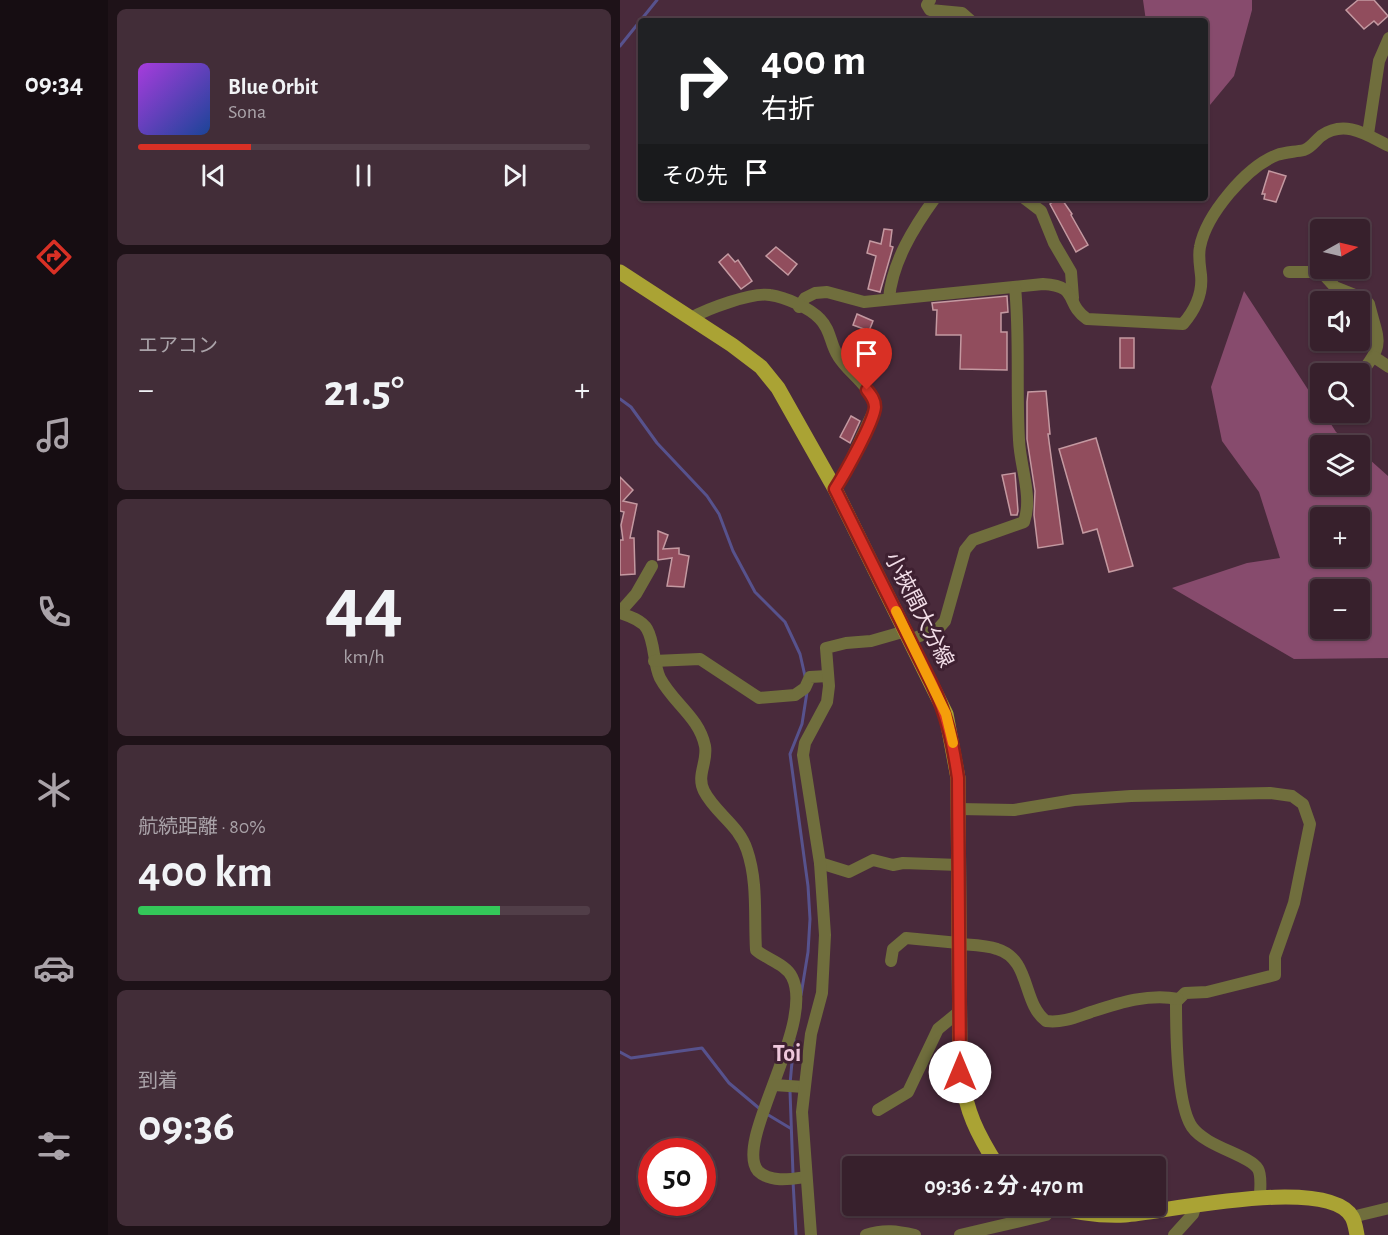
<!DOCTYPE html>
<html lang="ja">
<meta charset="utf-8">
<style>
:root{--surface:#37202c;--page:#422d38;--text:#f1f3f6;--muted:#aaa3a9;--line:#513e48;--accent:#d93025}
body{margin:0;font-family:"Alegreya Sans","Noto Sans JP",sans-serif;background:var(--page);color:var(--text);height:100vh;display:flex;flex-direction:column;font-size:22px;white-space:nowrap}
*{box-sizing:border-box;margin:0}
p{font-size:20px;color:var(--muted)}
.icon{flex:none;width:33px;height:33px;fill:none;stroke:currentColor;stroke-width:2;stroke-linecap:round;stroke-linejoin:round}
.map{position:relative;flex:1;overflow:hidden}
.drawer{display:flex;flex-direction:column;gap:9px;padding:9px;background:#1e1218;width:512px}
.drawer>*{flex:none}
.top-card{position:absolute;left:18px;top:18px;width:570px;height:183px;border-radius:6px;box-shadow:0 2px 4px #0004,0 0 0 2px var(--line);background:#202124;color:#fff;overflow:hidden}
.needle{width:39px;rotate:82deg}
.fabs{position:absolute;left:690px;top:219px;display:grid;gap:12px}
.fabs a{display:grid;place-items:center;width:60px;height:60px;border-radius:6px;background:var(--surface);box-shadow:0 2px 4px #0004,0 0 0 2px var(--line);font-size:30px}
.speed{position:absolute;left:18px;top:1138px;display:flex;gap:12px;font-size:30px;font-weight:700;text-align:center}
.speed>*{display:grid;place-content:center;width:78px;height:78px;border-radius:50%;background:var(--surface);box-shadow:0 2px 4px #0004,0 0 0 2px var(--line);line-height:1}
.speed .limit{border:9px solid #d22;background:#fff;color:#111}
.pin{position:absolute;display:grid;place-items:center;width:51px;height:51px;color:#fff;margin:-62px -26px;border-radius:50% 50% 50% 0;rotate:-45deg;box-shadow:0 0 6px #0007}
.pin .icon{rotate:45deg}
.me{position:absolute;width:66px;margin:-33px;rotate:0deg;stroke-linejoin:round;filter:drop-shadow(0 0 4px #0008)}
.turn{display:flex;align-items:center;gap:21px;height:126px;padding:0 24px;font-size:27px}
.turn .icon{width:78px;height:78px;stroke-width:2.5}
.turn b{display:block;font-size:42px;line-height:51px}
.then{display:flex;align-items:center;height:57px;padding:0 24px;background:#0003;gap:12px;font-size:22px}
.big{font-size:45px;font-weight:700;line-height:1.1}
.drawer .widget{flex:1;display:flex;flex-direction:column;justify-content:center;gap:9px;min-width:0;padding:0 21px;border-radius:9px;background:var(--page)}
.drawer .dial{align-items:center;gap:0}
.dial b{font-size:78px;line-height:1}
.song{display:flex;align-items:center;gap:18px}
.cover{width:72px;height:72px;border-radius:9px;background:linear-gradient(135deg,hsl(280 70% 55%),hsl(220 70% 35%))}
.played{height:6px;border-radius:3px;background:linear-gradient(90deg,var(--accent) 25%,var(--line) 25%)}
.keys{display:flex;justify-content:space-around;direction:ltr}
.heat{display:flex;justify-content:space-between;align-items:center;font-size:33px;direction:ltr}
.charge{height:9px;border-radius:4px;background:linear-gradient(90deg,#34c759 80%,var(--line) 0)}
.trip{position:absolute;left:222px;top:1156px;width:324px;height:60px;border-radius:6px;background:var(--surface);box-shadow:0 2px 4px #0004,0 0 0 2px var(--line);font-weight:700;line-height:60px;text-align:center}
main{display:flex;flex:1;min-height:0}
.dock{display:flex;flex-direction:column;width:108px;justify-content:space-around;align-items:center;background:#160d12;color:var(--muted)}
.dock .icon{width:42px;height:42px}
.dock .active{color:var(--accent)}
.dock b{font-size:27px;color:var(--text)}
.map>svg:first-child{display:block}
.forest{fill:#874b6d;fill-rule:evenodd}
.lines{fill:none;stroke-linecap:round;stroke-linejoin:round}
.stream{stroke:#57528d;stroke-width:3}
.building{fill:#914d5d;stroke:#c499a1;stroke-width:1.5}
.minor{stroke:#706e3d;stroke-width:12}
.major{stroke:#aaa334;stroke-width:15}
.route-casing{stroke:#8d1f18;stroke-width:15}
.route{stroke:#d93025;stroke-width:10}
.slow{stroke:#f59e0b;stroke-width:10}
.labels{text-anchor:middle;dominant-baseline:central;stroke-width:6;stroke-linejoin:round;paint-order:stroke}
.street-label{font-size:21px;fill:#f2dee8;stroke:#3e2031}
.quarter-label{font-size:24px;font-weight:bold;fill:#efc8dc;stroke:#3e2031}
</style>
<main>
<nav class="dock">
<b>09:34</b>
<svg class="icon active" aria-label="directions" viewBox="0 0 24 24"><path d="M12 3l9 9-9 9-9-9zM9 14v-3h6M13 9l2 2-2 2"/></svg>
<svg class="icon" aria-label="music" viewBox="0 0 24 24"><path d="M9 18V5l10-2v13"/><circle cx="6" cy="18" r="3"/><circle cx="16" cy="16" r="3"/></svg>
<svg class="icon" aria-label="phone" viewBox="0 0 24 24"><path d="M5 4h4l2 5-3 2q2 4 5 5l2-3 5 2v4C11 20 4 13 5 4z"/></svg>
<svg class="icon" aria-label="climate" viewBox="0 0 24 24"><path d="M12 3v18M4 7l16 10M4 17L20 7"/></svg>
<svg class="icon" aria-label="car" viewBox="0 0 24 24"><path d="M5 17H2v-5l4-1 3-4h7l3 4 3 1v5h-3M9 17h6M6 11h13"/><circle cx="7" cy="17" r="2"/><circle cx="17" cy="17" r="2"/></svg>
<svg class="icon" aria-label="filters" viewBox="0 0 24 24"><path d="M4 7h16M4 17h16"/><circle cx="9" cy="7" r="2"/><circle cx="15" cy="17" r="2"/></svg>
</nav>
<section class="drawer">
<div class="widget">
<div class="song"><i class="cover"></i><div><b>Blue Orbit</b><p>Sona</p></div></div>
<div class="played"></div>
<div class="keys"><svg class="icon" aria-label="previous" viewBox="0 0 24 24"><path d="M18 5L8 12l10 7zM5 5v14"/></svg><svg class="icon" aria-label="pause" viewBox="0 0 24 24"><path d="M8 5v14M16 5v14"/></svg><svg class="icon" aria-label="next" viewBox="0 0 24 24"><path d="M6 5l10 7-10 7zM19 5v14"/></svg></div>
</div>
<div class="widget"><p>エアコン</p>
<div class="heat"><a>−</a><b class="big">21.5°</b><a>+</a></div>
</div>
<div class="widget dial"><b>44</b><p>km/h</p></div>
<div class="widget"><p>航続距離 · 80%</p><b class="big">400 km</b><div class="charge"></div></div>
<div class="widget"><p>到着</p><b class="big">09:36</b></div>
</section>
<div class="map">
<svg width="769" height="1235" viewBox="0 0 769 1235">
<rect width="100%" height="100%" fill="#492a3b"/>
<g class="forest">
<polygon points="523,0 632,0 632,10 614,76 585,111 585,21 526,21"/>
<path d="M624,291L700,408V412L704,413L716,432L733,445L700,446V484H740V451L768,476V658L674,659L552,588L627,563L660,558L639,492L602,441L591,387ZM700,518H740V556H700ZM700,590H740V628H700Z"/>
</g>
<g class="lines">
<g class="stream">
<polyline points="0,46 37,0"/>
<polyline points="0,399 11,407 37,443 87,496 99,514 113,551 135,592 165,622 180,654 185,676"/>
<polyline points="181,995 188,952 190,919 188,886 170,754 182,724 187,692"/>
<polyline points="0,1052 11,1058 82,1048 109,1083 140,1109"/>
<polyline points="170,1084 174,1040"/>
<polyline points="170,1091 173,1174"/>
<polyline points="145,1113 170,1128"/>
<polyline points="173,1181 176,1235"/>
</g>
</g>
<g class="building">
<polygon points="738,0 754,0 768,16 758,25 754,21 744,29 726,10"/>
<polygon points="649,171 666,176 656,202 644,199 645,194 642,194"/>
<polygon points="438,198 441,198 452,214 451,215 468,245 456,252 430,204"/>
<polygon points="264,229 272,230 270,246 273,247 260,292 248,289 256,256 247,253 250,241 261,244"/>
<polygon points="156,247 177,264 168,275 146,256"/>
<polygon points="108,254 115,262 118,260 132,281 121,289 99,262"/>
<polygon points="387,296 388,312 381,313 381,332 387,332 387,370 340,369 341,335 316,335 317,310 313,310 312,303"/>
<polygon points="237,314 253,321 249,331 233,325"/>
<polygon points="242,329 258,334 251,360 233,355"/>
<rect x="500" y="338" width="14" height="30"/>
<polygon points="426,391 430,434 428,434 443,544 418,548 414,515 415,491 407,439 407,402 408,392"/>
<polygon points="231,416 240,421 230,443 220,437"/>
<polygon points="476,438 513,566 489,572 477,529 463,533 439,449"/>
<polygon points="395,473 398,511 397,515 391,515 382,475"/>
<polygon points="0,477 13,490 3,501 17,504 10,538 14,538 15,574 0,575 0,540 3,540 1,525 4,512 0,511"/>
<polygon points="38,531 48,535 43,549 59,548 59,554 69,556 64,587 47,586 52,558 38,560"/>
</g>
<g class="lines">
<g class="minor">
<polyline points="310,0 307,5 310,10 342,13 351,21"/>
<polyline points="748,134 759,61 769,38"/>
<polyline points="404,198 421,211 434,243 451,272 453,298"/>
<path d="M669,272H698L704,275L715,287L745,299L749,304C758,341 766,343 740,374"/>
<path d="M269,299C272,262 294,227 315,198"/>
<path d="M179,307L185,298L195,293L207,292L244,302L423,284C460,286 444,303 467,319L563,324C575,310 583,294 581,275C580,266 578,256 580,247C586,215 626,167 657,155C665,152 675,152 684,150C691,148 695,141 701,136C725,119 747,135 769,146"/>
<path d="M71,318C87,309 132,292 150,295C165,297 190,308 200,319C211,330 210,344 218,356C229,374 252,386 255,408L225,473L215,489"/>
<polyline points="754,357 769,367"/>
<polyline points="0,612 16,594 32,566"/>
<path d="M0,613C9,616 22,620 27,629C35,643 33,663 40,678C53,703 79,717 85,746C88,762 76,775 84,791C95,813 119,825 127,850C138,882 134,916 136,950C146,959 166,964 172,977C196,1024 113,1142 138,1171C150,1183 172,1179 186,1177"/>
<path d="M290,640L319,628L325,621L345,550L353,540L404,522C413,496 400,467 399,440C396,389 400,338 395,287"/>
<polyline points="34,661 80,659 139,698 175,695 185,688 190,677 208,676"/>
<path d="M339,809L394,810L454,800L511,796L650,793L672,796L683,804L690,824L674,903L655,957V975L587,992L565,993L556,1002C556,1031 557,1105 572,1127C586,1147 630,1155 638,1169C642,1176 640,1188 640,1196"/>
<polyline points="200,863 229,872 253,860 273,865 283,863 339,865"/>
<path d="M339,944C351,945 366,945 377,949C411,959 402,1003 426,1021C443,1023 456,1017 471,1012C499,1003 529,993 558,999"/>
<polyline points="271,961 273,949 286,938 339,943"/>
<polyline points="154,1085 184,1087"/>
<polyline points="258,1110 288,1092 318,1029 340,1011"/>
<polyline points="732,1217 769,1208"/>
<polyline points="191,1235 182,1112 191,1034 202,993 205,935 200,863 183,755 185,743 207,702 209,686 206,648 226,643 251,641 286,631"/>
<path d="M246,1235C264,1229 277,1231 295,1235"/>
<polyline points="340,1235 426,1215 433,1207"/>
<polyline points="554,1235 573,1214 576,1204"/>
</g>
<g class="major">
<path d="M0,272L112,345L141,367L158,388L215,489L326,714L338,778L340,1072C347,1113 356,1132 378,1167"/>
<path d="M432,1206C456,1213 480,1216 505,1215C546,1212 708,1175 732,1217C735,1222 736,1230 737,1235"/>
</g>
</g>
<g class="lines">
<defs>
<path id="route" d="M247,390C251,395 255,400 255,407C254,422 224,475 215,489L312,684C327,715 333,744 338,778L340,1072"/>
</defs>
<use href="#route" class="route-casing"/>
<use href="#route" class="route"/>
<polyline class="slow" points="276,611 326,714 333,743"/>
</g>
<g class="labels">
<g class="street-label">
<text transform="translate(299 610) rotate(63)">小挾間大分線</text>
</g>
<g class="quarter-label">
<text x="167" y="1054">Toi</text>
</g>
</g>
</svg>
<div class="fabs">
<a><svg class="needle" viewBox="-14 -14 28 28"><path d="M0-13l5 13h-10z" fill="#e53935"/><path d="M0 13l5-13h-10z" fill="#aaa3a9"/></svg></a>
<a><svg class="icon" aria-label="sound" viewBox="0 0 24 24"><path d="M4 9h4l5-4v14l-5-4H4zM17 9q2 3 0 6"/></svg></a>
<a><svg class="icon" aria-label="search" viewBox="0 0 24 24"><circle cx="10" cy="10" r="6"/><path d="M15 15l6 6"/></svg></a>
<a><svg class="icon" aria-label="layers" viewBox="0 0 24 24"><path d="M12 4l9 5-9 5-9-5zM3 14l9 5 9-5"/></svg></a>
<a>+</a>
<a>−</a>
</div>
<div class="speed"><div class="limit">50</div></div>
<div class="pin" style="left:247px;top:390px;background:#d93025"><svg class="icon" aria-label="arrive" viewBox="0 0 24 24"><path d="M6 21V4h12l-3 4 3 4H6"/></svg></div>
<svg class="me" style="left:340px;top:1072px" viewBox="-20 -20 40 40"><circle r="19" fill="#fff"/><path d="M0-13L10 11 0 6-10 11z" fill="#d93025"/></svg>
<div class="trip">09:36 · 2 分 · 470 m</div>
<div class="top-card">
<div class="turn"><svg class="icon" aria-label="right" viewBox="0 0 24 24"><path d="M7 20v-9h11M14 6l5 5-5 5"/></svg><div><b>400 m</b>右折</div></div>
<div class="then">その先<svg class="icon" aria-label="arrive" viewBox="0 0 24 24"><path d="M6 21V4h12l-3 4 3 4H6"/></svg></div>
</div>
</div>
</main>
